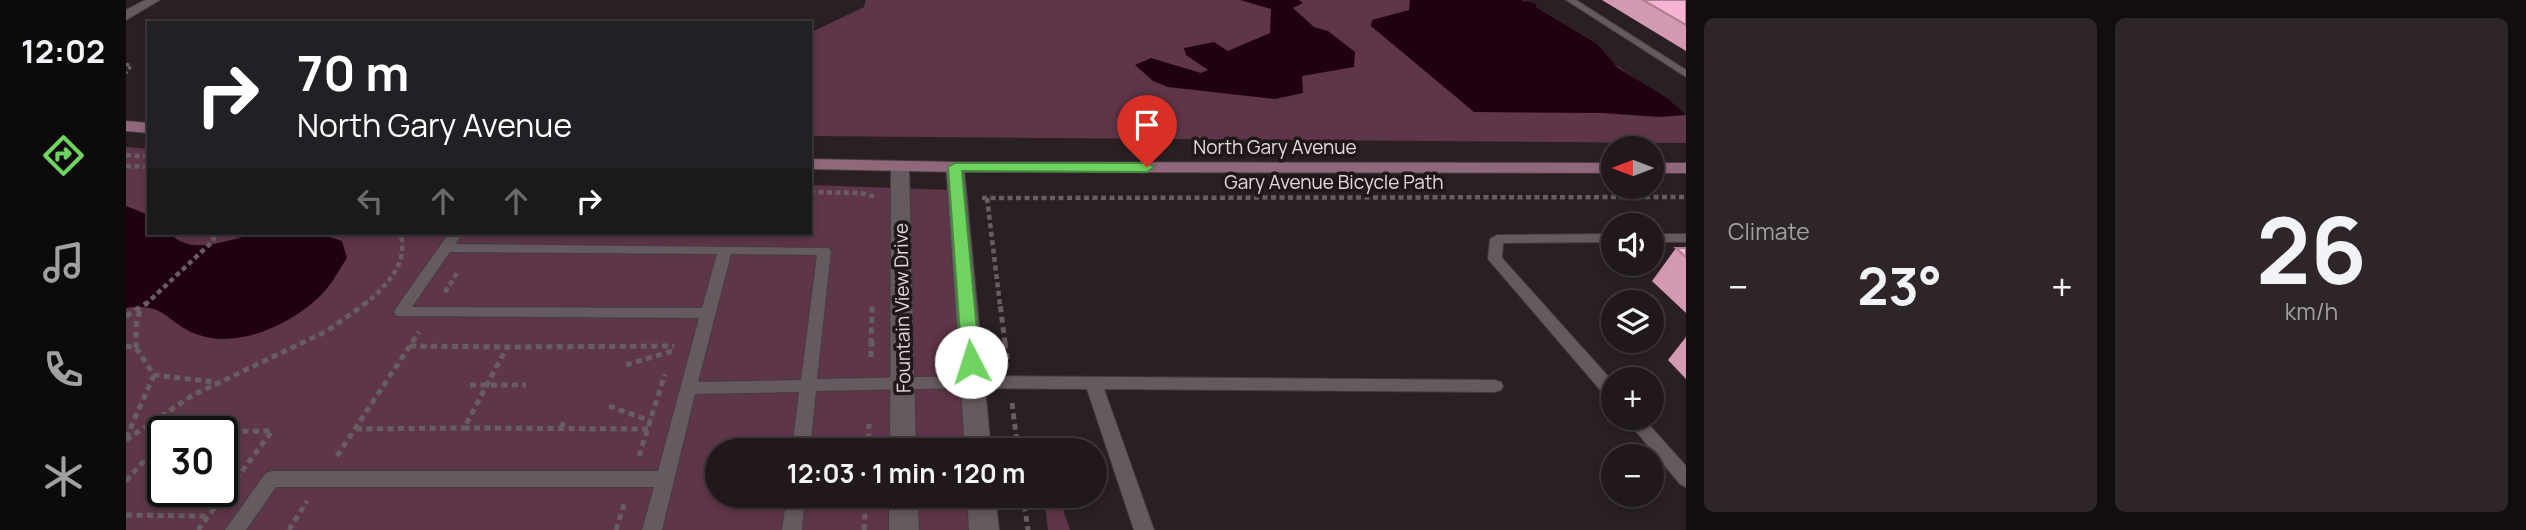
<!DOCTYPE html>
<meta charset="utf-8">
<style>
:root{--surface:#20181b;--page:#2d2528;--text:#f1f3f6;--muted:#a2a0a3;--line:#3d373a;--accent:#6fd360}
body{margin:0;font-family:Manrope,sans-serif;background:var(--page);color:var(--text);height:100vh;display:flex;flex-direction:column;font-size:26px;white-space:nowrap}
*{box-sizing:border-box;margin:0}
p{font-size:23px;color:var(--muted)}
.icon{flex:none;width:38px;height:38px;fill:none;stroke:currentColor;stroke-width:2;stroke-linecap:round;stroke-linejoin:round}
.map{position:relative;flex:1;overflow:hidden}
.side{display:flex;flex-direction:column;gap:18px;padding:18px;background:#120d0f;width:840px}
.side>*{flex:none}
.banner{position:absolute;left:21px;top:21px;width:665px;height:214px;border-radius:0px;box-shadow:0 4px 10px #0003,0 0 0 2px var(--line);background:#202124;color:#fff;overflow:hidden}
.needle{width:46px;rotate:270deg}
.buttons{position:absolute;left:1475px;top:136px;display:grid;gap:14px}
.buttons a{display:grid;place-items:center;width:63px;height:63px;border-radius:50%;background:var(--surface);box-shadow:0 4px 10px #0003,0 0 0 2px var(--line);font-size:35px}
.speed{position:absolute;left:21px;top:416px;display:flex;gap:14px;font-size:35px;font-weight:700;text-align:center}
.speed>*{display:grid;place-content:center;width:91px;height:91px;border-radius:50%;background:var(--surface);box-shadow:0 4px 10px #0003,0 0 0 2px var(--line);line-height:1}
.speed .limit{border:4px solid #111;border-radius:10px;background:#fff;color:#111}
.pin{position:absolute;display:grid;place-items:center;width:60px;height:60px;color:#fff;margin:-72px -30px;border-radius:50% 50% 50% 0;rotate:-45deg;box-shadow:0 0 7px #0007}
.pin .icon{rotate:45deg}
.me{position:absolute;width:77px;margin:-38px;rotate:355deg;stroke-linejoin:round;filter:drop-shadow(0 0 5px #0008)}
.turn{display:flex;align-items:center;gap:24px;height:147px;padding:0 35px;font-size:32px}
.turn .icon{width:91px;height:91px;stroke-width:2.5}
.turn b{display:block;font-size:49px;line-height:60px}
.lanes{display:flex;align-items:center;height:66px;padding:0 35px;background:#0003;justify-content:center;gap:35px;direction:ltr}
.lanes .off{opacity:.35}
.big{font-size:52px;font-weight:700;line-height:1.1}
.side .widget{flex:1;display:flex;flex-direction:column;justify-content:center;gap:10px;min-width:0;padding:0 24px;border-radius:10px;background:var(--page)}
.side .dial{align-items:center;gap:0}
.dial b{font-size:91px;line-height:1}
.heat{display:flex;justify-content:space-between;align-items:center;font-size:38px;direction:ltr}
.side .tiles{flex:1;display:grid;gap:18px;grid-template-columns:repeat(2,1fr)}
.trip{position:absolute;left:579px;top:438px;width:402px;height:70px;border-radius:35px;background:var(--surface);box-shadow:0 4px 10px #0003,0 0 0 2px var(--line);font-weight:700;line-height:70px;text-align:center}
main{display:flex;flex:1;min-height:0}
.menu{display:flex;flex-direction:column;width:126px;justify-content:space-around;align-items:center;background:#0d0a0b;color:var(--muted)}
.menu .icon{width:49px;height:49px}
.menu .current{color:var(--accent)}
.menu b{font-size:32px;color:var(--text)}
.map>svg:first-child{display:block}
.green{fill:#5f3649;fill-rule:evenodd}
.water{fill:#210011}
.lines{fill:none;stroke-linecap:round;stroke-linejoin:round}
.lane-casing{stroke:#433c3f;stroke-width:2}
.street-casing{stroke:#433c3f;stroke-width:2}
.secondary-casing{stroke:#433c3f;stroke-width:2}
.path-far2{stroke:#675e61;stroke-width:3.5;stroke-dasharray:3.5 2.5;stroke-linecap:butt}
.path-far1{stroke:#675e61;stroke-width:4.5;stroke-dasharray:5 3.5;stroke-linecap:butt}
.path{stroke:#675e61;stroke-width:5;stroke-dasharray:6 4.5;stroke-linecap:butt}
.lane{fill:#655a5f;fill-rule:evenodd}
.street{fill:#655a5f;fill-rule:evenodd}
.secondary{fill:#91677b;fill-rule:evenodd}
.wall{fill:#d49ab4}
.building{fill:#f7b3d1;stroke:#ad7d92;stroke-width:2}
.route{fill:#6fd360;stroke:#48893e;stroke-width:2}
.labels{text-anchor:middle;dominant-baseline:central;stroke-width:7;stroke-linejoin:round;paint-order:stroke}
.street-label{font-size:19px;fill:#e0dadc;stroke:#20171b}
</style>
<main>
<nav class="menu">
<b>12:02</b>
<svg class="icon current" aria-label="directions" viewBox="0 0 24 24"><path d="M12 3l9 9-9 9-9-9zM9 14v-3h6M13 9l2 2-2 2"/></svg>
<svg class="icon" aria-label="music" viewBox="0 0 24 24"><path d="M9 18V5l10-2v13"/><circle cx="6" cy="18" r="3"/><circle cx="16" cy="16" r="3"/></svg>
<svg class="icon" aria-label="phone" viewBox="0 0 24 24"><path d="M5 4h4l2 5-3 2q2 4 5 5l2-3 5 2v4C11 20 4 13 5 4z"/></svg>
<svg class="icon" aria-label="climate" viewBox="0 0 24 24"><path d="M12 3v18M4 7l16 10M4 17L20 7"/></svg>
</nav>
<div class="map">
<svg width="1560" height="530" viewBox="0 0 1560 530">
<rect width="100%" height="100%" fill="#2a2024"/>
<g class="green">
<polygon points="740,0 1399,0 1560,115 1560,143 684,136 684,33 738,7"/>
<path d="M0,147L23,149V233H684V185L823,190L839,450H592V495H842L844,530H0ZM37,432H96V492H37Z"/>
<polygon points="918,495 932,495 944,530 922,530"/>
</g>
<g class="water">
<polygon points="1114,0 1173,0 1177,3 1167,8 1188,27 1202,31 1229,52 1228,67 1176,76 1177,93 1149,99 1042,87 1027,81 1009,65 1025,58 1075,73 1082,70 1060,55 1058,48 1088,42 1102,51 1144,33 1145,9"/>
<polygon points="1284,0 1395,0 1409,3 1411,8 1471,44 1492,68 1541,98 1560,115 1533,117 1477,113 1348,112 1245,26 1246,20 1283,10"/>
<path d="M0,206L23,215V233H44C66,259 108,236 136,233C164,231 191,231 216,241L221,258C213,270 206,284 196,294C168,323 114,349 73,335C41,325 42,302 0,308Z"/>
</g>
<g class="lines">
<defs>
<g id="lane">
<polygon points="1440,0 1450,0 1560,70 1560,77"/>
<path d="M323,233H337L329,244L703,248L705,251L691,379L846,376L1369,380L1375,382L1377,386L1375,390L1369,392L978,389L1028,530H1008L961,389L846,388L690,391L684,450H666L673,392L569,394L536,530H516L528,487H150L120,530H99L139,474L145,471H532L573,318L270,316L268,312L270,308ZM324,252L591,254L576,308L286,307ZM605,254L691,255L675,380L572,382Z"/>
<polygon points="1488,234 1488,242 1377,243 1376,258 1488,383 1488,401 1482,399 1362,259 1364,239 1371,235"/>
<rect x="1526" y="234" width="34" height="8"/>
<polygon points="1499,418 1517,418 1560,466 1560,487 1554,484"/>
<polygon points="661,495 679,495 676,530 656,530"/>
</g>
<g id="street">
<polygon points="19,0 34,0 0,20 0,10"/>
<polygon points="774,161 783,166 790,450 764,450 765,166"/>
<polygon points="829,162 838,167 865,450 839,450 820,167"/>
<polygon points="763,495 791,495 793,530 763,530"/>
<polygon points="841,495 869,495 873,530 843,530"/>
</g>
<g id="secondary">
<polygon points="0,121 23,123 23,133 0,131"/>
<polygon points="684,159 829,162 1488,163 1488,173 829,172 684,169"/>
<rect x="1526" y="163" width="34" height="10"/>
</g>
</defs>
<use href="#lane" class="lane-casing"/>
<use href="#street" class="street-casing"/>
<use href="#secondary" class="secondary-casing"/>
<polyline class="path-far2" points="0,64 5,66 0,73"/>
<g class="path-far1">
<polyline points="0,155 23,157"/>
<polyline points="0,166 23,167"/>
<polyline points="684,192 735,193 749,197"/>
<polyline points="856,198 1560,197"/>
<polyline points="861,198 874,305"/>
<polyline points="319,292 331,273"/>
<polyline points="19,305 87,241 90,233"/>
<path d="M238,305C260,286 284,263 274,233"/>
</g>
<g class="path">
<polyline points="0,316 21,303"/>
<polyline points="868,343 879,343 874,303"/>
<polyline points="879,343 882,363"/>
<polyline points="745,344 746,306"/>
<polyline points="0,346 10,348 28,375 89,382"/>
<polyline points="284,346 381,347"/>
<polyline points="10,348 10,326 14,310"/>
<polyline points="745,357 745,344 751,344"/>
<polyline points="500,365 546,351"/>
<polyline points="344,385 400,385"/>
<polyline points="886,403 892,450"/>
<polyline points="483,406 525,421"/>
<polyline points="435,428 439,420"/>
<polyline points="230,429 338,428"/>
<polyline points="522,429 338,428 381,347 548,346"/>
<polyline points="43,432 146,431"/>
<polyline points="0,438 28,375"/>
<polyline points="0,440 67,395 201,331 240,303"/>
<polyline points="742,450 743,424"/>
<polyline points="211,456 293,332"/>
<polyline points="513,456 539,374"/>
<polyline points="0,481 37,439"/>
<polyline points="897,495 902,530"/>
<polyline points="0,515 82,516"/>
<polyline points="72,530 146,431"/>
<polyline points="163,530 181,501"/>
<polyline points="490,530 499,501"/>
<polyline points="738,530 740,495"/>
</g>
<use href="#lane" class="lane"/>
<use href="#street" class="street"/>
<use href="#secondary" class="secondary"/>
</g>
<g class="wall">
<polygon points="1476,0 1560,0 1560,51"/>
<polygon points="1550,248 1560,248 1560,313 1526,281"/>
<polygon points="1560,337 1560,379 1542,360"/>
</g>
<g class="building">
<polygon points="1517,0 1560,0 1560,25"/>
<polygon points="1550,248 1560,248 1560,257"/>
</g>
<polygon class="route" points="829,163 1021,163 1028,167 1021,172 836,171 854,362 851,367 838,367 836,362 822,167"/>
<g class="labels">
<g class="street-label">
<text x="1149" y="147">North Gary Avenue</text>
<text x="1208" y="182">Gary Avenue Bicycle Path</text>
<text transform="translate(776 308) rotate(-91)">Fountain View Drive</text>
</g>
</g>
</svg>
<div class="buttons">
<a><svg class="needle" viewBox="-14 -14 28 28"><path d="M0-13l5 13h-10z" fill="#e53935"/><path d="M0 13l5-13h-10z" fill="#a2a0a3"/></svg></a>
<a><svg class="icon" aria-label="sound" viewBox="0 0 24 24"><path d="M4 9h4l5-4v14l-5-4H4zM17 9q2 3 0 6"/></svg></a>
<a><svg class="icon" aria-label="layers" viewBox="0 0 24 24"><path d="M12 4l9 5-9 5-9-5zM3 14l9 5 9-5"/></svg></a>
<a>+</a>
<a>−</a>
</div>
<div class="speed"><div class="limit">30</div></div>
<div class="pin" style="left:1021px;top:167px;background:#d93025"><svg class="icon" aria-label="arrive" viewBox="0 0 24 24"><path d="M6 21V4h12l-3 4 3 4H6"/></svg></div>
<svg class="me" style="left:845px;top:362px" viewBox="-20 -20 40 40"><circle r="19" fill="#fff"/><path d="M0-13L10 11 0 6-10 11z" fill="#6fd360"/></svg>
<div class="trip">12:03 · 1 min · 120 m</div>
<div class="banner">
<div class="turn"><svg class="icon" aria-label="right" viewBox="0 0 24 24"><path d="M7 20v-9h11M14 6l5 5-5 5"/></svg><div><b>70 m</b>North Gary Avenue</div></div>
<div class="lanes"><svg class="icon off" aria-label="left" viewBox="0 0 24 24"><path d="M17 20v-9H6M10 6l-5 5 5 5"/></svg><svg class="icon off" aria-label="ahead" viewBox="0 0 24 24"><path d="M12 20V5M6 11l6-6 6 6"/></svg><svg class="icon off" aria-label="ahead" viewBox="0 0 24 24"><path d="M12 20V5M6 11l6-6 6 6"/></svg><svg class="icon" aria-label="right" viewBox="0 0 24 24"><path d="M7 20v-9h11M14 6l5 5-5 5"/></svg></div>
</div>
</div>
<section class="side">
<div class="tiles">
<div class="widget"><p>Climate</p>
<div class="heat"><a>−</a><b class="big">23°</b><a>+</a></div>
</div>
<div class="widget dial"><b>26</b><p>km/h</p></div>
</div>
</section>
</main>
